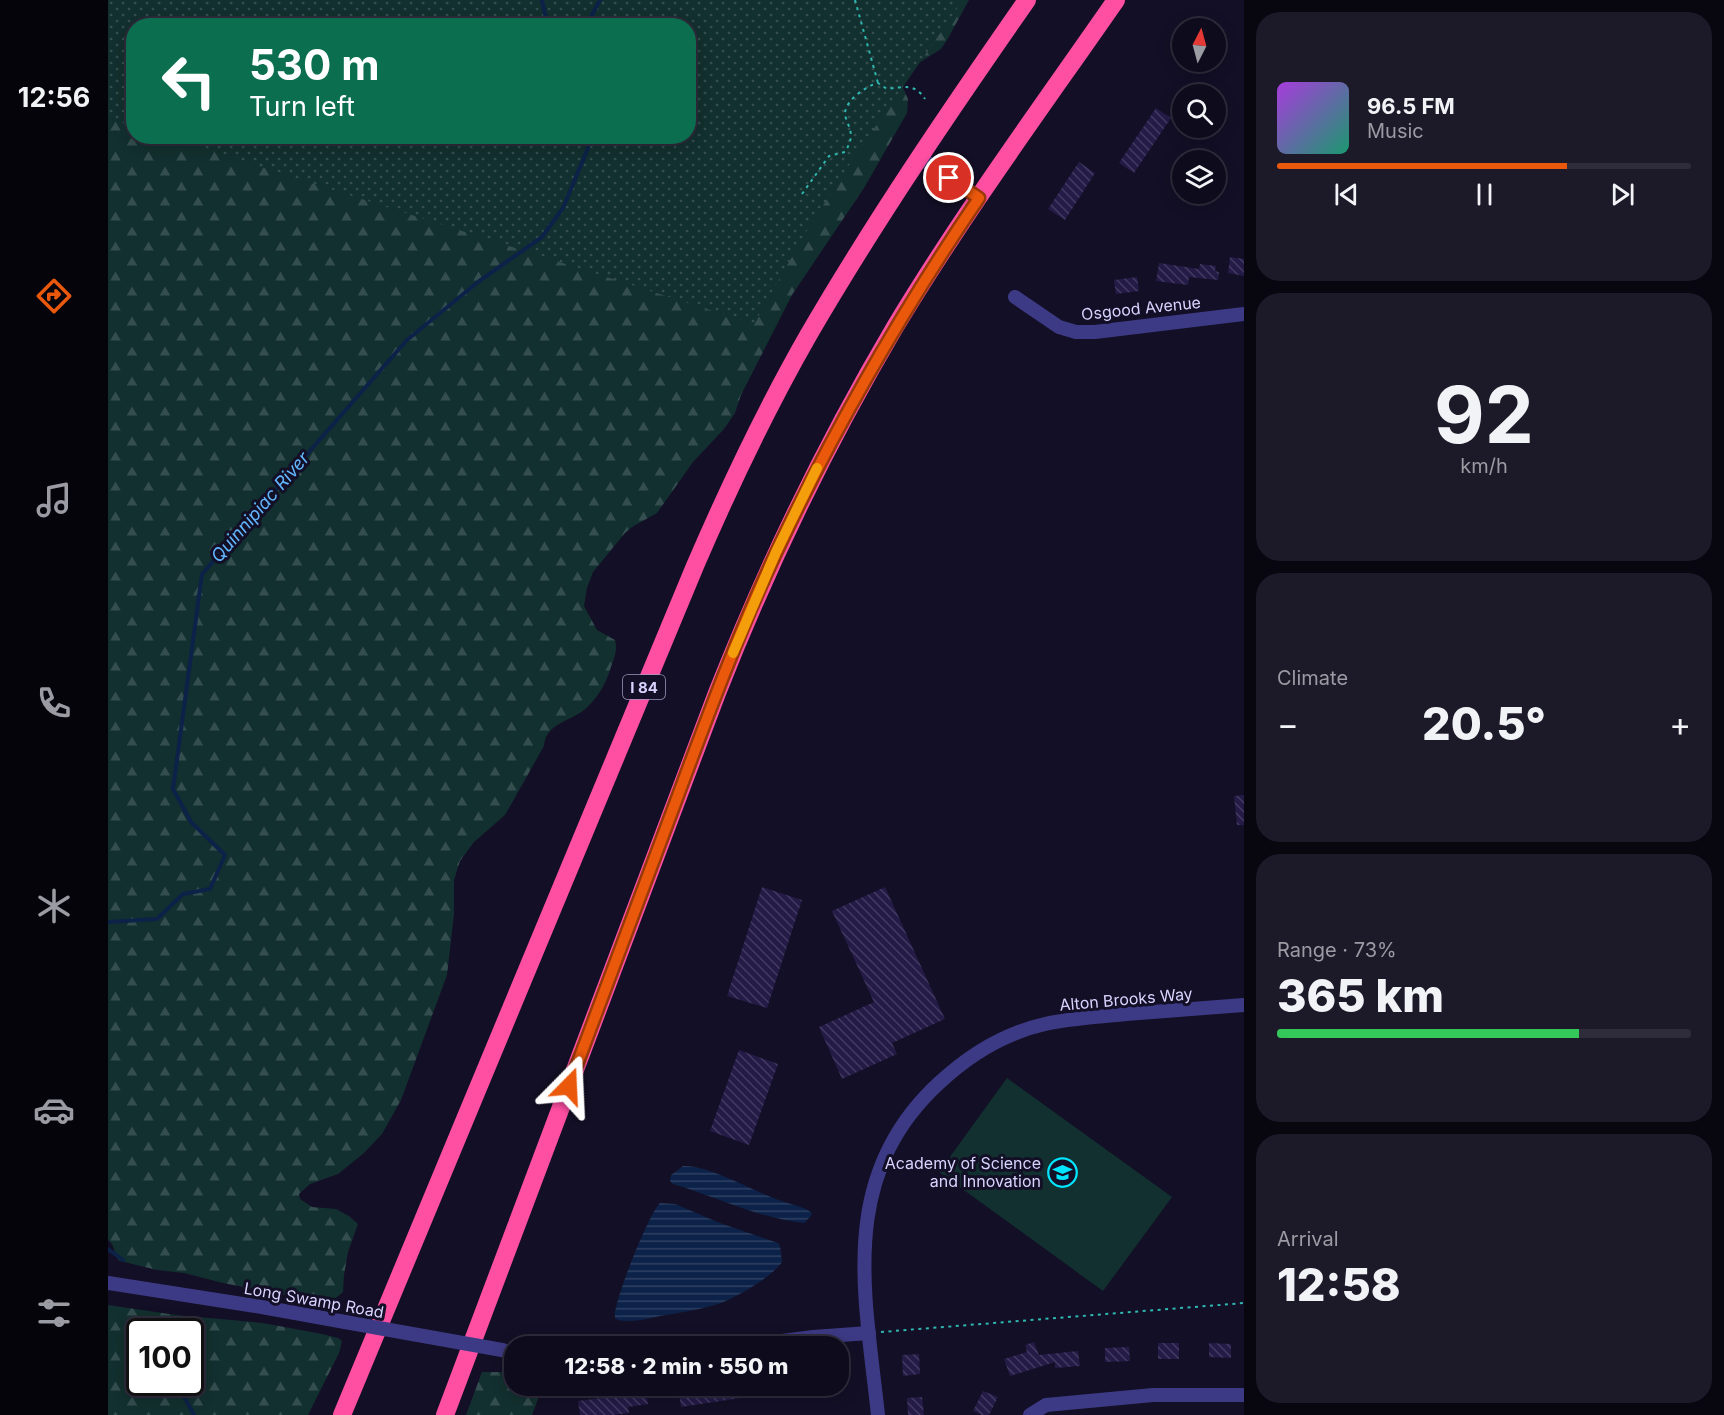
<!DOCTYPE html>
<meta charset="utf-8">
<style>
:root{--surface:#0e0b1c;--page:#1c1929;--text:#f1f3f6;--muted:#9b9ba3;--line:#2e2b3b;--accent:#ea580c}
body{margin:0;font-family:Inter,sans-serif;background:var(--page);color:var(--text);height:100vh;display:flex;flex-direction:column;font-size:22px;white-space:nowrap}
*{box-sizing:border-box;margin:0}
p{font-size:20px;color:var(--muted)}
.icon{flex:none;width:33px;height:33px;fill:none;stroke:currentColor;stroke-width:2;stroke-linecap:round;stroke-linejoin:round}
.map{position:relative;flex:1;overflow:hidden}
.sheet{display:flex;flex-direction:column;gap:12px;padding:12px;background:#08060f;width:480px}
.sheet>*{flex:none}
.hud{position:absolute;left:18px;top:18px;width:570px;height:126px;border-radius:24px;box-shadow:0 3px 15px #0003,0 0 0 2px var(--line);background:#0b6e4f;color:#fff;overflow:hidden}
.needle{width:39px;rotate:6deg}
.controls{position:absolute;left:1064px;top:18px;display:grid;gap:12px}
.controls a{display:grid;place-items:center;width:54px;height:54px;border-radius:50%;background:var(--surface);box-shadow:0 3px 15px #0003,0 0 0 2px var(--line);font-size:30px}
.speed{position:absolute;left:18px;top:1318px;display:flex;gap:12px;font-size:30px;font-weight:700;text-align:center}
.speed>*{display:grid;place-content:center;width:78px;height:78px;border-radius:50%;background:var(--surface);box-shadow:0 3px 15px #0003,0 0 0 2px var(--line);line-height:1}
.speed .limit{border:3px solid #111;border-radius:9px;background:#fff;color:#111}
.pin{position:absolute;display:grid;place-items:center;width:51px;height:51px;color:#fff;margin:-26px;border:3px solid #fff;border-radius:50%;box-shadow:0 2px 6px #0007}
.me{position:absolute;width:66px;margin:-33px;rotate:21deg;stroke-linejoin:round;filter:drop-shadow(0 0 4px #0008)}
.turn{display:flex;align-items:center;gap:21px;height:126px;padding:0 24px;font-size:27px}
.turn .icon{width:78px;height:78px;stroke-width:2.5}
.turn b{display:block;font-size:42px;line-height:51px}
.big{font-size:45px;font-weight:800;line-height:1.1}
.sheet .widget{flex:1;display:flex;flex-direction:column;justify-content:center;gap:9px;min-width:0;padding:0 21px;border-radius:24px;background:var(--page)}
.sheet .dial{align-items:center;gap:0}
.dial b{font-size:78px;line-height:1}
.song{display:flex;align-items:center;gap:18px}
.cover{width:72px;height:72px;border-radius:9px;background:linear-gradient(135deg,hsl(280 70% 55%),hsl(160 70% 35%))}
.played{height:6px;border-radius:3px;background:linear-gradient(90deg,var(--accent) 70%,var(--line) 70%)}
.keys{display:flex;justify-content:space-around;direction:ltr}
.heat{display:flex;justify-content:space-between;align-items:center;font-size:33px;direction:ltr}
.charge{height:9px;border-radius:4px;background:linear-gradient(90deg,#34c759 73%,var(--line) 0)}
.trip{position:absolute;left:396px;top:1336px;width:345px;height:60px;border-radius:24px;background:var(--surface);box-shadow:0 3px 15px #0003,0 0 0 2px var(--line);font-weight:800;line-height:60px;text-align:center}
main{display:flex;flex:1;min-height:0}
.dock{display:flex;flex-direction:column;width:108px;justify-content:space-around;align-items:center;background:#06040b;color:var(--muted)}
.dock .icon{width:42px;height:42px}
.dock .on{color:var(--accent)}
.dock b{font-size:27px;color:var(--text)}
.map>svg:first-child{display:block}
.forest{fill:url(#forest-firs);fill-rule:evenodd}
.park{fill:url(#park-dots)}
.pitch{fill:#12302f}
.water{fill:url(#water-rules)}
.lines{fill:none;stroke-linecap:round;stroke-linejoin:round}
.stream{stroke:#0c2248;stroke-width:4}
.building{fill:url(#building-back-hatch)}
.path{stroke:#2fb8b0;stroke-width:2;stroke-dasharray:3 4.5;stroke-linecap:butt}
.minor{stroke:#3d3a85;stroke-width:14}
.highway{stroke:#ff4fa3;stroke-width:18}
.minor-bridge{stroke:#3d3a85;stroke-width:14}
.route-casing{stroke:#983908;stroke-width:15}
.route{stroke:#ea580c;stroke-width:10}
.slow{stroke:#f59e0b;stroke-width:10}
.labels{text-anchor:middle;dominant-baseline:central;stroke-width:6;stroke-linejoin:round;paint-order:stroke}
.shield{fill:#130f26;stroke:#9e99be;stroke-width:1.5}
.shield-label{font-size:15px;font-weight:bold;fill:#d9d4ff}
.street-label{font-size:16px;fill:#d9d4ff;stroke:#130f26}
.poi-label{font-size:16px;fill:#d9d4ff;stroke:#130f26;text-anchor:end}
.water-label{font-size:18px;font-style:italic;fill:#62b6ff;stroke:#130f26}
</style>
<main>
<nav class="dock">
<b>12:56</b>
<svg class="icon on" aria-label="directions" viewBox="0 0 24 24"><path d="M12 3l9 9-9 9-9-9zM9 14v-3h6M13 9l2 2-2 2"/></svg>
<svg class="icon" aria-label="music" viewBox="0 0 24 24"><path d="M9 18V5l10-2v13"/><circle cx="6" cy="18" r="3"/><circle cx="16" cy="16" r="3"/></svg>
<svg class="icon" aria-label="phone" viewBox="0 0 24 24"><path d="M5 4h4l2 5-3 2q2 4 5 5l2-3 5 2v4C11 20 4 13 5 4z"/></svg>
<svg class="icon" aria-label="climate" viewBox="0 0 24 24"><path d="M12 3v18M4 7l16 10M4 17L20 7"/></svg>
<svg class="icon" aria-label="car" viewBox="0 0 24 24"><path d="M5 17H2v-5l4-1 3-4h7l3 4 3 1v5h-3M9 17h6M6 11h13"/><circle cx="7" cy="17" r="2"/><circle cx="17" cy="17" r="2"/></svg>
<svg class="icon" aria-label="filters" viewBox="0 0 24 24"><path d="M4 7h16M4 17h16"/><circle cx="9" cy="7" r="2"/><circle cx="15" cy="17" r="2"/></svg>
</nav>
<div class="map">
<svg width="1136" height="1415" viewBox="0 0 1136 1415">
<defs>
<pattern id="forest-firs" width="22" height="20" patternUnits="userSpaceOnUse" patternTransform="scale(1.5)"><rect width="22" height="20" fill="#12302f"/><path d="M5 1l3.5 6h-7zM16 11l3.5 6h-7z" fill="#344d4e"/></pattern>
<pattern id="park-dots" width="8" height="8" patternUnits="userSpaceOnUse" patternTransform="scale(1.5)"><rect width="8" height="8" fill="#12302f"/><path d="M2 2h.1M6 6h.1" fill="none" stroke="#344d4e" stroke-width="1.8" stroke-linecap="round"/></pattern>
<pattern id="water-rules" width="6" height="5" patternUnits="userSpaceOnUse" patternTransform="scale(1.5)"><rect width="6" height="5" fill="#0c2248"/><path d="M0 2.5h6" fill="none" stroke="#2f4163"/></pattern>
<pattern id="building-back-hatch" width="6" height="6" patternUnits="userSpaceOnUse" patternTransform="scale(1.5)"><rect width="6" height="6" fill="#241b47"/><path d="M-1 5l2 2M0 0l6 6M5-1l2 2" fill="none" stroke="#433b63"/></pattern>
</defs>
<rect width="100%" height="100%" fill="#130f26"/>
<g class="forest">
<path d="M0,0H861L839,40L833,49L806,66L793,83L800,99L799,113L756,188L684,295L633,395L627,413L616,429L585,462L549,513L524,527L517,533L485,572L479,588L476,606L489,630L507,640C510,650 506,658 503,667C498,684 489,699 476,710C461,722 438,723 436,746L397,815L366,842L352,861L346,880V914L339,975L293,1100L274,1134L256,1153L230,1174L202,1184L191,1194L192,1199L204,1207L228,1209L241,1216L250,1224L240,1252L236,1275L235,1292L224,1301L213,1302L115,1283L76,1273L49,1270L12,1261L10,1260L4,1244L0,1240ZM26,26H580V136H26Z"/>
<path d="M0,1305L68,1315L155,1323L214,1334L230,1338L234,1341L231,1353L200,1415H0ZM32,1332H82V1383H32Z"/>
<polygon points="374,1372 406,1372 406,1386 435,1386 424,1415 358,1415"/>
</g>
<polygon class="park" points="0,0 855,0 743,162 698,232 646,324 59,137 580,136 580,26 26,26 25,126 0,118"/>
<polygon class="pitch" points="899,1078 1064,1197 995,1291 831,1172"/>
<g class="water">
<path d="M575,1166C598,1165 637,1186 658,1195C671,1201 685,1204 698,1209L704,1213L703,1216L696,1223C650,1218 609,1197 565,1184L562,1181L563,1175Z"/>
<path d="M552,1203L567,1204L612,1223L670,1243L672,1246L674,1262C663,1278 626,1299 607,1305C589,1310 571,1313 552,1316C538,1319 524,1323 510,1320L507,1318C504,1305 541,1213 552,1203Z"/>
</g>
<g class="lines">
<g class="stream">
<polyline points="434,0 439,23 442,26"/>
<polyline points="478,26 492,0"/>
<polyline points="0,922 49,919 75,894 102,889 117,855 83,822 65,789 94,574 299,340 370,282 434,237 455,208 480,148 482,136"/>
<polyline points="0,1249 15,1260"/>
<polyline points="40,1329 42,1332"/>
<polyline points="69,1383 86,1415"/>
</g>
</g>
<g class="building">
<polygon points="1048,108 1063,118 1026,173 1011,163"/>
<polygon points="971,162 987,173 957,220 940,209"/>
<polygon points="1122,257 1136,259 1136,276 1120,273"/>
<polygon points="1051,263 1091,269 1092,264 1108,266 1107,271 1111,272 1110,280 1081,277 1080,285 1048,281"/>
<polygon points="1029,277 1031,291 1008,294 1006,280"/>
<polygon points="1136,795 1136,825 1129,825 1126,796"/>
<polygon points="654,887 694,900 659,1008 619,996"/>
<polygon points="777,887 837,1019 784,1043 789,1054 734,1079 711,1027 766,1002 724,911"/>
<polygon points="631,1050 670,1064 641,1145 602,1131"/>
<polygon points="926,1342 931,1355 970,1351 972,1366 947,1368 947,1362 902,1376 896,1359 919,1352 917,1345"/>
<rect x="1050" y="1343" width="21" height="16"/>
<polygon points="1101,1343 1123,1344 1123,1358 1101,1357"/>
<polygon points="1021,1347 1022,1361 997,1362 997,1348"/>
<polygon points="811,1354 812,1374 795,1376 794,1355"/>
<polygon points="617,1386 632,1386 633,1398 573,1407 571,1393"/>
<polygon points="875,1391 890,1397 881,1415 874,1415 865,1411"/>
<polygon points="538,1392 540,1404 520,1407 521,1413 505,1415 472,1415 470,1401"/>
<polygon points="814,1397 816,1415 800,1415 799,1398"/>
</g>
<g class="lines">
<g class="path">
<polyline points="747,0 770,83"/>
<path d="M694,194L721,156L737,152C743,142 745,135 740,124C740,124 737,116 737,115C736,101 758,86 770,83L779,89C795,87 807,83 817,99"/>
<polyline points="773,1332 1136,1303"/>
</g>
<g class="minor">
<polyline points="811,157 871,198"/>
<polyline points="907,297 951,327 968,332 987,332 1136,314"/>
<polyline points="0,1283 154,1307 237,1322"/>
<polyline points="626,1347 705,1337 761,1333"/>
<polyline points="394,1350 406,1353"/>
<path d="M770,1415C757,1293 729,1177 831,1083C861,1055 897,1033 937,1024C964,1018 991,1017 1018,1014C1058,1011 1097,1008 1136,1005"/>
<polyline points="922,1415 938,1405 1045,1395 1136,1395"/>
</g>
<g class="highway">
<path d="M234,1415L587,566C621,487 658,409 701,334C768,219 843,109 919,0"/>
<path d="M337,1415L609,693C659,566 718,444 787,327C855,214 933,108 1008,0"/>
</g>
<polyline class="minor-bridge" points="237,1322 394,1350"/>
</g>
<g class="lines">
<defs>
<path id="route" d="M461,1086C495,993 531,901 565,809C597,723 629,636 668,553C726,429 794,311 871,198L841,178"/>
</defs>
<use href="#route" class="route-casing"/>
<use href="#route" class="route"/>
<polyline class="slow" points="625,653 668,552 709,468"/>
</g>
<defs>
<symbol id="school-ring" viewBox="-11 -11 22 22"><circle r="9.5" fill="#130f26" stroke="#00e5ff" stroke-width="1.5"/><path d="M0-5L7-2L0 1L-7-2ZM-4 1L0 2.5L4 1V4Q0 6-4 4Z" fill="#00e5ff"/></symbol>
</defs>
<g fill-rule="evenodd">
<use href="#school-ring" x="938" y="1156" width="33" height="33"/>
</g>
<g class="labels">
<rect class="shield" x="515" y="675" width="42" height="24" rx="4.5"/>
<g class="shield-label">
<text x="536" y="687">I 84</text>
</g>
<g class="street-label">
<text transform="translate(1033 308) rotate(-6)">Osgood Avenue</text>
<text transform="translate(1018 999) rotate(-5)">Alton Brooks Way</text>
<text transform="translate(206 1300) rotate(10)">Long Swamp Road</text>
</g>
<g class="poi-label">
<text x="933" y="1163">Academy of Science<tspan x="933" dy="18">and Innovation</tspan></text>
</g>
<g class="water-label">
<text transform="translate(152 507) rotate(-49)">Quinnipiac River</text>
</g>
</g>
</svg>
<div class="controls">
<a><svg class="needle" viewBox="-14 -14 28 28"><path d="M0-13l5 13h-10z" fill="#e53935"/><path d="M0 13l5-13h-10z" fill="#9b9ba3"/></svg></a>
<a><svg class="icon" aria-label="search" viewBox="0 0 24 24"><circle cx="10" cy="10" r="6"/><path d="M15 15l6 6"/></svg></a>
<a><svg class="icon" aria-label="layers" viewBox="0 0 24 24"><path d="M12 4l9 5-9 5-9-5zM3 14l9 5 9-5"/></svg></a>
</div>
<div class="speed"><div class="limit">100</div></div>
<div class="pin" style="left:841px;top:178px;background:#d93025"><svg class="icon" aria-label="arrive" viewBox="0 0 24 24"><path d="M6 21V4h12l-3 4 3 4H6"/></svg></div>
<svg class="me" style="left:461px;top:1086px" viewBox="-20 -20 40 40"><path d="M0-17L14 15 0 8-14 15z" fill="#ea580c" stroke="#fff" stroke-width="4"/></svg>
<div class="trip">12:58 · 2 min · 550 m</div>
<div class="hud">
<div class="turn"><svg class="icon" aria-label="left" viewBox="0 0 24 24"><path d="M17 20v-9H6M10 6l-5 5 5 5"/></svg><div><b>530 m</b>Turn left</div></div>
</div>
</div>
<section class="sheet">
<div class="widget">
<div class="song"><i class="cover"></i><div><b>96.5 FM</b><p>Music</p></div></div>
<div class="played"></div>
<div class="keys"><svg class="icon" aria-label="previous" viewBox="0 0 24 24"><path d="M18 5L8 12l10 7zM5 5v14"/></svg><svg class="icon" aria-label="pause" viewBox="0 0 24 24"><path d="M8 5v14M16 5v14"/></svg><svg class="icon" aria-label="next" viewBox="0 0 24 24"><path d="M6 5l10 7-10 7zM19 5v14"/></svg></div>
</div>
<div class="widget dial"><b>92</b><p>km/h</p></div>
<div class="widget"><p>Climate</p>
<div class="heat"><a>−</a><b class="big">20.5°</b><a>+</a></div>
</div>
<div class="widget"><p>Range · 73%</p><b class="big">365 km</b><div class="charge"></div></div>
<div class="widget"><p>Arrival</p><b class="big">12:58</b></div>
</section>
</main>
